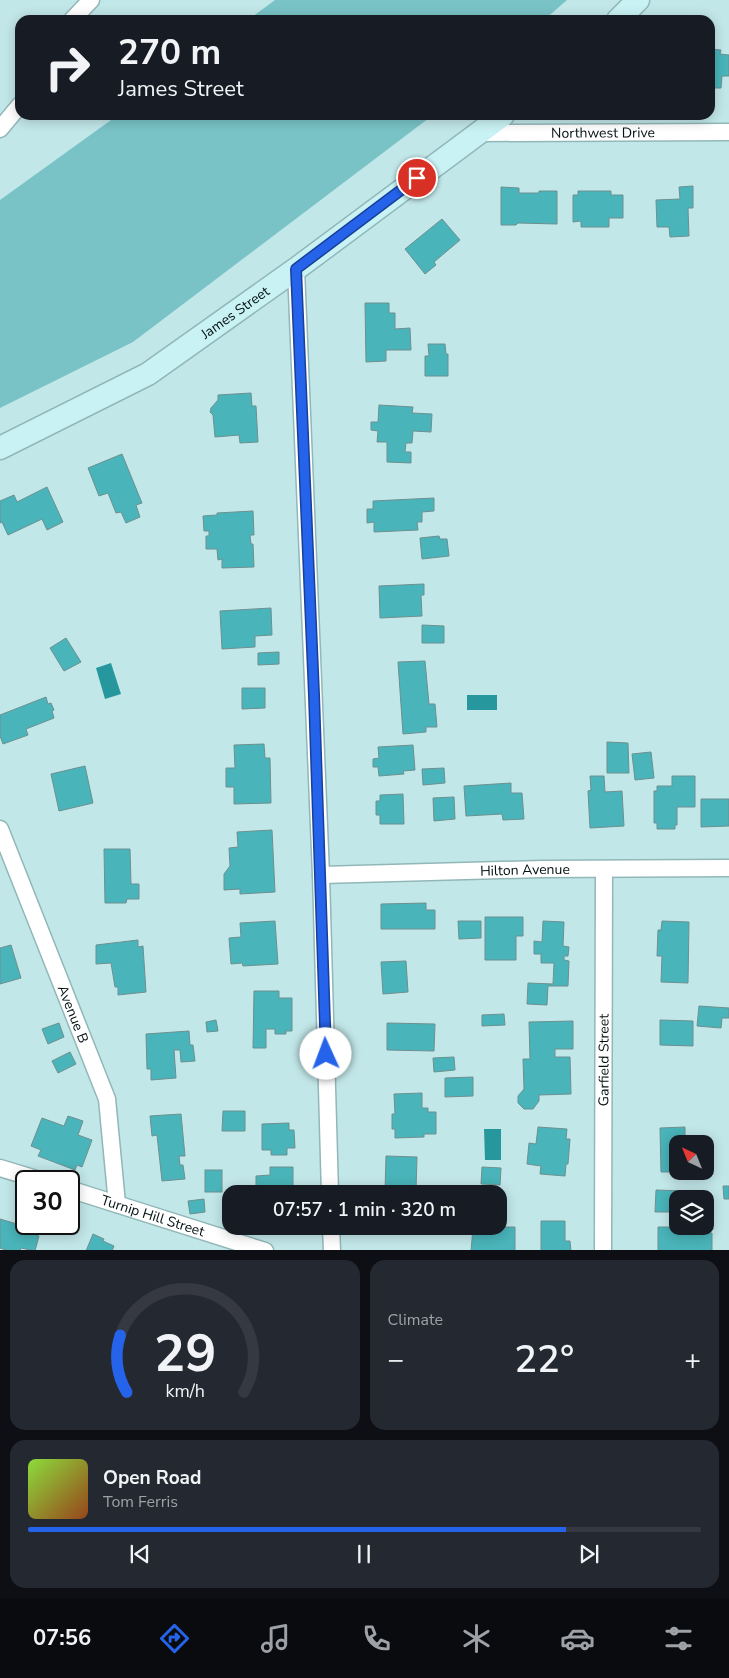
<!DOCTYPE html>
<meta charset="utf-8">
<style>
:root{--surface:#171b24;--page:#242831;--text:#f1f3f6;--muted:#9ea1a6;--line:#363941;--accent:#2563eb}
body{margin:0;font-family:"Nunito Sans",sans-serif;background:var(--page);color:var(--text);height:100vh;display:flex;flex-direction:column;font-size:19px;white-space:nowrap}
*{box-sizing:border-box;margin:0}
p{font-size:16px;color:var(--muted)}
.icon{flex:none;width:28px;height:28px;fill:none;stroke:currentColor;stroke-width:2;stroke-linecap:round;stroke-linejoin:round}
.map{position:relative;height:1250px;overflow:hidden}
.side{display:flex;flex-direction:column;gap:10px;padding:10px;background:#0d0f14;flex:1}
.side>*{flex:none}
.banner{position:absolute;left:15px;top:15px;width:700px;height:105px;border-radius:15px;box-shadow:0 2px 12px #0003;background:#171b24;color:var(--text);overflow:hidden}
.needle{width:32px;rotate:317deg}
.fabs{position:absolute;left:669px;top:1135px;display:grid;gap:10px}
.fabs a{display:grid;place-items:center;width:45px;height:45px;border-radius:10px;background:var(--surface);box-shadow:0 2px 12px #0003;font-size:25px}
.speed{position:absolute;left:15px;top:1170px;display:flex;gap:10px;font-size:25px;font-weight:700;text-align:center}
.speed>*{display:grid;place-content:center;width:65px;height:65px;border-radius:50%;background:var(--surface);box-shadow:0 2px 12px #0003;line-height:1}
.speed .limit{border:2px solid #111;border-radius:8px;background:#fff;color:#111}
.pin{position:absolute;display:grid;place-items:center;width:42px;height:42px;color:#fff;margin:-21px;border:2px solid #fff;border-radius:50%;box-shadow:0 1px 5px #0007}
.me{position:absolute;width:55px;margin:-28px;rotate:358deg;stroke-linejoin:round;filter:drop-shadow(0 0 4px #0008)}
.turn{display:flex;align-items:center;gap:18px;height:105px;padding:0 20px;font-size:22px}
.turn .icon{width:65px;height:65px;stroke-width:2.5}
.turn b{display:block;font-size:35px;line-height:42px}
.big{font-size:38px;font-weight:600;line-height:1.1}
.side .card{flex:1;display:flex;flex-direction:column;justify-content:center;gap:8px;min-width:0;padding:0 18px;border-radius:15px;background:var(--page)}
.side .dial{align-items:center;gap:0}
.dial svg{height:130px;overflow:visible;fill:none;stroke:var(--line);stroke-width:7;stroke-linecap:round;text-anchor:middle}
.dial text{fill:var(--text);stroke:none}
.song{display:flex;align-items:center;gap:15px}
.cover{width:60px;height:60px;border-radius:8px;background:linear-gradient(135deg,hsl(90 70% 55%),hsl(20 70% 35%))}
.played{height:5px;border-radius:2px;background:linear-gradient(90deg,var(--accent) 80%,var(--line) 80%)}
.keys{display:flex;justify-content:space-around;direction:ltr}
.heat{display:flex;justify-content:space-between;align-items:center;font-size:28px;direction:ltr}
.side .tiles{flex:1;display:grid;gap:10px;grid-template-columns:1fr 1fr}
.card:last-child{grid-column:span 2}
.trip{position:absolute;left:222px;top:1185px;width:285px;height:50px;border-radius:15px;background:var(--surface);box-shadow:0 2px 12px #0003;font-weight:600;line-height:50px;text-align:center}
.menu{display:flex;height:80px;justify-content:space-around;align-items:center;background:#090b0e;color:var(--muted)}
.menu .icon{width:35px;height:35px}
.menu .on{color:var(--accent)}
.menu b{font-size:22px;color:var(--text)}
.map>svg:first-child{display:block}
.green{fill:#79c3c7}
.water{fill:#26989d}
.building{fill:#49b4b9;stroke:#6d9091}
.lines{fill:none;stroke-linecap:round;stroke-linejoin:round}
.street-casing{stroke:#92b7b8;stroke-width:19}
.secondary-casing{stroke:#92b7b8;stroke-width:25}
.street{stroke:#fff;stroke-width:16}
.secondary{stroke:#c9f2f4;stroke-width:22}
.route-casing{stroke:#184099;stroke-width:12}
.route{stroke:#2563eb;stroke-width:9}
.labels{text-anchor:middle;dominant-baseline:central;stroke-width:4;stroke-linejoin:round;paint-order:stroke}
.street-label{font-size:14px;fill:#041011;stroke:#c2e7e9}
</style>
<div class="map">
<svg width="729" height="1251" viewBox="0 0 729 1251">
<rect width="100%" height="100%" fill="#c2e7e9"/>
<g class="green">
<polygon points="275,0 567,0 544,20 248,20"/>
<polygon points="118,115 433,115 133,342 0,408 0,200"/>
</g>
<g class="water">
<polygon points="111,663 121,694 105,699 96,668"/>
<rect x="467" y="695" width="30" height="15"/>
<polygon points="484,1129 501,1129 501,1160 485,1160"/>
</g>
<g class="building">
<polygon points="710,49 721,50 720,54 729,55 729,76 722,76 721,88 710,88 710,92"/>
<polygon points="693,186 693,208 688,208 689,236 670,237 669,227 657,227 656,200 680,199 679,187"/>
<polygon points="501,187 519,188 519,193 539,193 539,191 557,191 557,224 518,223 516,225 501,225"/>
<polygon points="578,191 611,191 611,195 623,195 623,218 609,218 609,227 581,227 581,221 573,222 573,195 578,195"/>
<polygon points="442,219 460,240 434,262 436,265 425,274 405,249"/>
<polygon points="365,303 389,303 389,313 395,313 395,329 410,328 411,350 386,350 386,361 366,362"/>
<polygon points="428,344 445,344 446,354 448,354 448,376 425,376 425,356 429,356"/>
<polygon points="251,393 252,406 256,406 258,442 240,443 239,435 215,437 213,415 210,412 211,408 218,400 218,395"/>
<polygon points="379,405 413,407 412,413 432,414 431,432 413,431 412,443 406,443 405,452 411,452 411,463 387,462 387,442 377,442 378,431 371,430 371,422 378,422"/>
<polygon points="122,454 142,503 136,505 140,517 126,523 121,512 116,513 108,493 99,496 88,468"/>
<polygon points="47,487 63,522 47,530 42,519 8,535 2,522 0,523 0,501 14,495 17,502"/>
<polygon points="434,498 434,511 422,512 422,522 417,522 418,530 374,532 374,522 367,523 367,509 373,509 373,501"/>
<polygon points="253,511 254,535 250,535 251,544 253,544 254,567 222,568 222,559 218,560 217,549 206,549 206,536 209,536 209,531 204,531 203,516 217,515 217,513"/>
<polygon points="439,536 440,539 447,539 449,556 422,559 420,538"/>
<polygon points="424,584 424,595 421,595 422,616 380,618 379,586"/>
<polygon points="271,608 272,635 255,636 255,647 222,649 220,611"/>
<polygon points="422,625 444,626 444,643 422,643"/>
<polygon points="66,638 81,662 64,671 50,648"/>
<polygon points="279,652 279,664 258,665 258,653"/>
<polygon points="425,661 429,704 435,704 437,727 426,727 426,732 403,734 398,662"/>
<polygon points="242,688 265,688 265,708 242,709"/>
<polygon points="46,697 48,704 51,703 54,710 52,711 54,718 26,729 28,735 3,744 0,736 0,715"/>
<polygon points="607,742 628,743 629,773 607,773"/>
<polygon points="264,744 265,758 270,758 271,803 234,804 234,787 226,787 226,768 235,768 234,745"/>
<polygon points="413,745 415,770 403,771 404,774 379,776 378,767 373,767 373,759 379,758 378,747"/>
<polygon points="651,752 654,778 635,780 632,754"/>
<polygon points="85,766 93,803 59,811 51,774"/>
<polygon points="444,768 445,783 423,785 422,769"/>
<polygon points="590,776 604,776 605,792 622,791 624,826 590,828 588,791 591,790"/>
<polygon points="672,776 695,776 695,807 677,807 677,825 675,825 675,829 657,829 657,823 654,823 654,791 657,791 657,786 672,786"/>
<polygon points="511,783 511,793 522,793 524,819 503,820 502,814 466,816 464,786"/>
<polygon points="403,794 404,824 380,824 380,815 376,815 376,801 380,801 380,795"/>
<polygon points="454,797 455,819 434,821 433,798"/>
<polygon points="701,799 729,799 729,826 701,827"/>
<polygon points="272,830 275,892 240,894 240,889 224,890 224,874 230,866 229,848 238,847 237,832"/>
<polygon points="104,849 130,849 131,884 139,884 139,899 127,899 126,903 105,903"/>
<polygon points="426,903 426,910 435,910 435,929 381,929 381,904"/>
<polygon points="485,917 523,917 523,936 516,936 516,960 485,960"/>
<polygon points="275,921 278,964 243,966 242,963 231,964 229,938 241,937 240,923"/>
<polygon points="458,921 481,921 481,938 459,939"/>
<polygon points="543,921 564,922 563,946 569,947 568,956 564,956 564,960 569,961 568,986 548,986 547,1005 527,1004 528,983 553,984 554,963 541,963 541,954 534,954 534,941 542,942"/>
<polygon points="662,921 689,922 688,983 661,982 662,956 657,956 658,930 661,930"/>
<polygon points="138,940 138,947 143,946 146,992 118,995 118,987 115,987 111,963 96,964 96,945"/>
<polygon points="11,945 21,978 0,984 0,948"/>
<polygon points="406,961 408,992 383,994 381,962"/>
<polygon points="254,991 279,991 279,998 292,998 292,1031 286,1031 286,1034 275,1034 275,1029 266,1029 266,1048 253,1048"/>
<polygon points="699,1006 729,1008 729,1018 722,1018 721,1028 697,1026"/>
<polygon points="504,1014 505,1025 482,1026 482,1015"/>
<polygon points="216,1020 218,1031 207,1032 206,1022"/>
<polygon points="660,1020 693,1021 693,1046 660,1045"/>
<polygon points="573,1021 573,1049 555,1049 555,1057 570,1057 571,1094 539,1095 539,1101 533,1109 524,1109 518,1103 518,1096 524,1089 523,1059 530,1059 529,1022"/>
<polygon points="59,1023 64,1037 48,1044 42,1029"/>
<polygon points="387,1023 435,1024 434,1051 387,1050"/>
<polygon points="189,1031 190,1045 193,1045 195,1061 181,1062 180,1050 174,1050 176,1078 151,1080 151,1069 147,1069 146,1034"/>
<polygon points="70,1052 76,1064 58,1073 52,1061"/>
<polygon points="454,1057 455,1070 434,1072 433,1058"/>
<polygon points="473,1077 473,1096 445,1097 445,1078"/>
<polygon points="422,1093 422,1108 428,1108 428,1112 436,1112 436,1134 424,1134 424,1137 395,1138 395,1129 392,1129 392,1114 395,1114 394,1094"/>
<polygon points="223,1111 245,1111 245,1131 222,1131"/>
<polygon points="181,1114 185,1156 179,1156 180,1165 183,1165 185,1179 162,1181 157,1135 152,1136 150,1116"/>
<polygon points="68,1116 83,1121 78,1135 92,1140 82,1167 77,1165 75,1170 38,1156 41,1150 31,1146 42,1118 64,1126"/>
<polygon points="289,1123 289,1130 294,1130 295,1148 287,1148 287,1155 271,1155 271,1150 262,1150 262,1124"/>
<polygon points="538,1127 567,1129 566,1139 570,1139 568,1164 566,1164 565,1176 540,1174 541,1166 527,1164 529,1143 536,1144"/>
<polygon points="685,1127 685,1144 678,1144 678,1171 686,1172 661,1172 660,1128"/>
<polygon points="386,1156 417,1157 416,1190 385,1190"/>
<polygon points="270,1167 293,1167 293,1194 231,1194 231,1208 229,1208 229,1190 250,1189 250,1194 256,1194 256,1176 270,1175"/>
<polygon points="482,1167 501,1168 500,1185 481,1184"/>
<rect x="205" y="1170" width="17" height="22"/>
<polygon points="723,1186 729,1186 729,1199 724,1199"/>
<polygon points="656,1190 686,1191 686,1199 678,1199 678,1212 655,1212"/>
<polygon points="204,1199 205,1212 190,1214 188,1201"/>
<polygon points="0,1219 27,1227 25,1232 39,1236 35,1251 21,1248 20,1251 9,1251 0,1248"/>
<polygon points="672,1220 678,1220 678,1226 705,1228 705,1233 712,1233 712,1251 658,1251 658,1227 673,1227"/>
<polygon points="541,1221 565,1221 565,1241 570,1241 571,1251 541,1251"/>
<polygon points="488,1227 515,1227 515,1251 471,1251 473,1228 488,1228"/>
<polygon points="93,1234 104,1239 103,1241 114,1246 112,1251 86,1251"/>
</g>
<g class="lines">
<defs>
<g id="street">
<polyline points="72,20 91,0"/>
<polyline points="0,129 20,105"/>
<path id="s1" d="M478,133L729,132"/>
<polyline points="296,269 321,875 330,1194"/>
<path id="s2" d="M0,829L107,1099L117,1204"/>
<path id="s3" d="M321,875L542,869L729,868"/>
<polyline points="0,1168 43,1181"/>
<path id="s4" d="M69,1189L265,1251"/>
<polyline points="331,1226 332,1251"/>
<path id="s5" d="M603,1251L604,870"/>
</g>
<g id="secondary">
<polyline points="618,20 638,0"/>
<path id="s6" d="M0,448L148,374L296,269L503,115"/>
</g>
</defs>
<use href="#street" class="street-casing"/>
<use href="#secondary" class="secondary-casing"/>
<use href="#street" class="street"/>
<use href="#secondary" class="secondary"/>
</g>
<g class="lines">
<defs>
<polyline id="route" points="326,1054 314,695 296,269 417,178"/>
</defs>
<use href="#route" class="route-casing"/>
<use href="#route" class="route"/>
</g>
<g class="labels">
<g class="street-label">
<text stroke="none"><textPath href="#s1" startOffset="125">Northwest Drive</textPath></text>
<text stroke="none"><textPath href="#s6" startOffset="272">James Street</textPath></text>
<text stroke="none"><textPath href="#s3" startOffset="204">Hilton Avenue</textPath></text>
<text stroke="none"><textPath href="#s2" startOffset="199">Avenue B</textPath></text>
<text stroke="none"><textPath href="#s5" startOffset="191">Garfield Street</textPath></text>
<text stroke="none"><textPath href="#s4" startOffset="88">Turnip Hill Street</textPath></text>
</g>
</g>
</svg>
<div class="fabs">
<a><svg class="needle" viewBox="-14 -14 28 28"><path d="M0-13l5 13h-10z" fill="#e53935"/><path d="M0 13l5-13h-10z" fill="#9ea1a6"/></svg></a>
<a><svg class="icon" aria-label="layers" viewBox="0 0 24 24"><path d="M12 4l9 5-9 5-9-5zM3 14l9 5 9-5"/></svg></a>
</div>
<div class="speed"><div class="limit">30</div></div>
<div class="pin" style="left:417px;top:178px;background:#d93025"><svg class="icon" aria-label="arrive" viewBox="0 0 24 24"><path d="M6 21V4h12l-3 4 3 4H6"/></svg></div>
<svg class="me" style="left:326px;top:1054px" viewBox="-20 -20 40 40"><circle r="19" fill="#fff"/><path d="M0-13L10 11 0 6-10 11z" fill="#2563eb"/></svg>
<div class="trip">07:57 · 1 min · 320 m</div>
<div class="banner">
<div class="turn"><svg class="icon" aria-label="right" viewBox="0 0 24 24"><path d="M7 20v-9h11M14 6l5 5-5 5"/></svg><div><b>270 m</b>James Street</div></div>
</div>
</div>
<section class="side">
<div class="tiles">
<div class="card dial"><svg viewBox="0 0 100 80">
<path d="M14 69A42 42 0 1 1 86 69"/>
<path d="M14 69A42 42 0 0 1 10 34" stroke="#2563eb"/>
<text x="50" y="56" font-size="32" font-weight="700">29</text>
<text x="50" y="72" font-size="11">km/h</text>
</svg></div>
<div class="card"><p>Climate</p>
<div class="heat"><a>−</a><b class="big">22°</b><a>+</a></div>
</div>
<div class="card">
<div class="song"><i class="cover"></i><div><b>Open Road</b><p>Tom Ferris</p></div></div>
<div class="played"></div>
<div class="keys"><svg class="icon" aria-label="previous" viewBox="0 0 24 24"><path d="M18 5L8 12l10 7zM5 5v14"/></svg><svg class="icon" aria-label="pause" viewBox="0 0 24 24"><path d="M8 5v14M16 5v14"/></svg><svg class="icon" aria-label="next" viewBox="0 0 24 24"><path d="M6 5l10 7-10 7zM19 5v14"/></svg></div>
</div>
</div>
</section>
<nav class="menu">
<b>07:56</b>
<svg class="icon on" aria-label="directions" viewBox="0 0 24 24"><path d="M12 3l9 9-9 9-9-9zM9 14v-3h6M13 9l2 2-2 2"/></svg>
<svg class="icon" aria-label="music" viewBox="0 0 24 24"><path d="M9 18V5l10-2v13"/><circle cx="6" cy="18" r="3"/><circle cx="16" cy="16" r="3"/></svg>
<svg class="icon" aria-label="phone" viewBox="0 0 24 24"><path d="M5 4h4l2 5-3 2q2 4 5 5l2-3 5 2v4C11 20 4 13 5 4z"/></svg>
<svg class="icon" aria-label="climate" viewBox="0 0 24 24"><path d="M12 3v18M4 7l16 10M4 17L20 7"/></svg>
<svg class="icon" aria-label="car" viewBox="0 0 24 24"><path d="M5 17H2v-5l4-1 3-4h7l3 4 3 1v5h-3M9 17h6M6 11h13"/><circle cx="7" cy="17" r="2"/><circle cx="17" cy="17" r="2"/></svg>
<svg class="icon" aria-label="filters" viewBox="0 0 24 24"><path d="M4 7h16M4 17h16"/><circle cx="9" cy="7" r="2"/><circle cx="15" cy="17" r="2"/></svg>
</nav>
